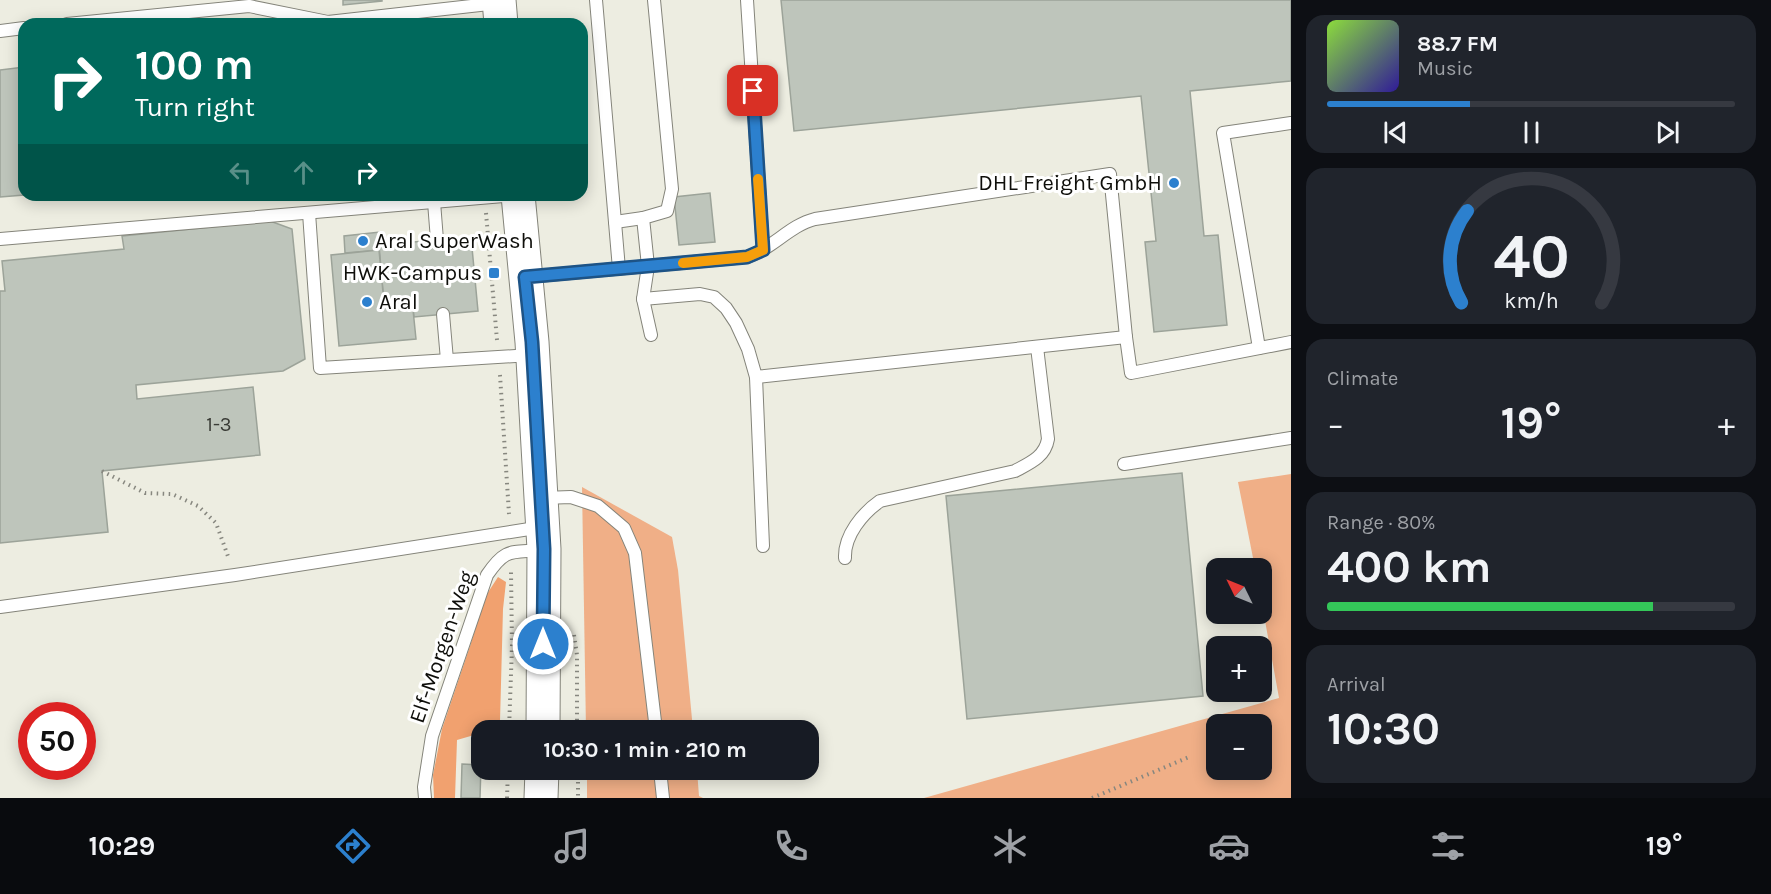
<!DOCTYPE html>
<meta charset="utf-8">
<style>
:root{--surface:#171b24;--page:#20242c;--text:#f1f3f6;--muted:#9ea1a6;--line:#363941;--accent:#2c80ce}
body{margin:0;font-family:Karla,sans-serif;background:var(--page);color:var(--text);height:100vh;display:flex;flex-direction:column;font-size:22px;white-space:nowrap}
*{box-sizing:border-box;margin:0}
p{font-size:20px;color:var(--muted)}
.icon{flex:none;width:33px;height:33px;fill:none;stroke:currentColor;stroke-width:2;stroke-linecap:round;stroke-linejoin:round}
.map{position:relative;flex:1;overflow:hidden}
.sheet{display:flex;flex-direction:column;gap:15px;padding:15px;background:#0d0f14;width:480px}
.sheet>*{flex:none}
.top-card{position:absolute;left:18px;top:18px;width:570px;height:183px;border-radius:18px;box-shadow:0 3px 15px #0003;background:#00695c;color:#fff;overflow:hidden}
.needle{width:39px;rotate:313deg}
.controls{position:absolute;left:1206px;top:558px;display:grid;gap:12px}
.controls a{display:grid;place-items:center;width:66px;height:66px;border-radius:12px;background:var(--surface);box-shadow:0 3px 15px #0003;font-size:30px}
.speed{position:absolute;left:18px;top:702px;display:flex;gap:12px;font-size:30px;font-weight:700;text-align:center}
.speed>*{display:grid;place-content:center;width:78px;height:78px;border-radius:50%;background:var(--surface);box-shadow:0 3px 15px #0003;line-height:1}
.speed .limit{border:9px solid #d22;background:#fff;color:#111}
.pin{position:absolute;display:grid;place-items:center;width:51px;height:51px;color:#fff;margin:-26px;border-radius:12px;box-shadow:0 3px 9px #0006}
.me{position:absolute;width:66px;margin:-33px;rotate:0deg;stroke-linejoin:round;filter:drop-shadow(0 0 4px #0008)}
.turn{display:flex;align-items:center;gap:21px;height:126px;padding:0 18px;font-size:27px}
.turn .icon{width:78px;height:78px;stroke-width:2.5}
.turn b{display:block;font-size:42px;line-height:51px}
.lanes{display:flex;align-items:center;height:57px;padding:0 18px;background:#0003;justify-content:center;gap:30px;direction:ltr}
.lanes .off{opacity:.35}
.big{font-size:45px;font-weight:700;line-height:1.1}
.sheet .card{flex:1;display:flex;flex-direction:column;justify-content:center;gap:9px;min-width:0;padding:0 21px;border-radius:18px;background:var(--page)}
.sheet .dial{align-items:center;gap:0}
.dial svg{height:156px;overflow:visible;fill:none;stroke:var(--line);stroke-width:7;stroke-linecap:round;text-anchor:middle}
.dial text{fill:var(--text);stroke:none}
.song{display:flex;align-items:center;gap:18px}
.cover{width:72px;height:72px;border-radius:9px;background:linear-gradient(135deg,hsl(90 70% 55%),hsl(250 70% 35%))}
.played{height:6px;border-radius:3px;background:linear-gradient(90deg,var(--accent) 35%,var(--line) 35%)}
.keys{display:flex;justify-content:space-around;direction:ltr}
.heat{display:flex;justify-content:space-between;align-items:center;font-size:33px;direction:ltr}
.charge{height:9px;border-radius:4px;background:linear-gradient(90deg,#34c759 80%,var(--line) 0)}
.trip{position:absolute;left:471px;top:720px;width:348px;height:60px;border-radius:18px;background:var(--surface);box-shadow:0 3px 15px #0003;font-weight:700;line-height:60px;text-align:center}
.tab-bar{display:flex;height:96px;justify-content:space-around;align-items:center;background:#090b0e;color:var(--muted)}
.tab-bar .icon{width:42px;height:42px}
.tab-bar .active{color:var(--accent)}
.tab-bar b{font-size:27px;color:var(--text)}
main{display:flex;flex:1;min-height:0}
.map>svg:first-child{display:block}
.green{fill:#f0af87;fill-rule:evenodd}
.forest{fill:#f1a16f}
.building{fill:#bec5bb;stroke:#9ca399;stroke-width:1.5}
.lines{fill:none;stroke-linecap:round;stroke-linejoin:round}
.service-casing{stroke:#84847a;stroke-width:14}
.secondary-casing{stroke:#84847a;stroke-width:35}
.path{stroke:#87877f;stroke-width:4;stroke-dasharray:1.5 4.5;stroke-linecap:butt}
.service{stroke:#fff;stroke-width:12}
.secondary{stroke:#fff;stroke-width:33}
.route-casing{stroke:#1d5386;stroke-width:15}
.route{stroke:#2c80ce;stroke-width:10}
.slow{stroke:#f59e0b;stroke-width:10}
.poi-dot{fill:#2c80ce;stroke:#fff;stroke-width:2}
.labels{text-anchor:middle;dominant-baseline:central;stroke-width:6;stroke-linejoin:round;paint-order:stroke}
.number-label{font-size:20px;fill:#3a3c36}
.poi-label{font-size:22px;fill:#0e0e0a;stroke:#fff;text-anchor:end}
.street-label{font-size:22px;fill:#0e0e0a;stroke:#fff}
</style>
<main>
<div class="map">
<svg width="1291" height="798" viewBox="0 0 1291 798">
<rect width="100%" height="100%" fill="#edede1"/>
<g class="green">
<path d="M1291,474V798H924L1279,698L1262,604V568H1255L1238,482ZM1216,724H1262V770H1216Z"/>
<polygon points="582,487 672,537 678,570 693,730 586,730"/>
<polygon points="587,770 697,770 699,796 703,798 587,798"/>
</g>
<polygon class="forest" points="498,577 506,582 503,609 500,721 497,728 482,730 481,733 457,740 455,798 434,798 433,775 442,729 470,646 485,597"/>
<g class="building">
<polygon points="343,0 382,0 382,1 343,5"/>
<polygon points="781,0 1291,0 1291,81 1190,91 1204,236 1218,235 1227,325 1154,332 1145,242 1156,241 1141,96 794,131"/>
<polygon points="24,67 24,195 0,197 0,70"/>
<polygon points="710,193 715,242 679,245 674,197"/>
<polygon points="270,221 292,229 305,359 283,371 136,385 137,399 253,387 260,455 102,471 108,532 0,543 0,291 5,291 2,261 124,249 122,236"/>
<polygon points="380,232 381,245 379,245 379,250 345,253 344,236"/>
<polygon points="471,237 478,311 414,317 412,300 384,303 379,245"/>
<polygon points="379,250 384,303 412,300 416,339 339,346 331,255"/>
<polygon points="1182,473 1203,696 967,719 946,496"/>
<polygon points="462,764 481,765 480,798 461,798"/>
</g>
<g class="lines">
<defs>
<g id="service">
<polyline points="596,0 619,269"/>
<polyline points="747,0 763,250"/>
<polyline points="67,24 249,6 328,22 498,3"/>
<polyline points="0,31 24,28"/>
<polyline points="434,202 437,240"/>
<polyline points="309,213 320,368 531,355"/>
<polyline points="615,222 643,218"/>
<polyline points="0,239 516,195"/>
<path d="M527,277L747,257C772,249 790,225 815,219L1110,174L1126,337L1131,373L1291,342"/>
<polyline points="643,299 700,294 714,297 726,308 736,323 748,349 756,377 763,546"/>
<polyline points="443,314 447,360"/>
<polyline points="651,335 643,299 648,266 643,218 667,211 672,189 654,0"/>
<polyline points="1259,348 1223,133 1291,123"/>
<polyline points="756,377 1126,337"/>
<polyline points="1124,464 1291,438"/>
<polyline points="543,498 571,497 598,506 624,528 635,553 656,730"/>
<path d="M845,558C844,535 863,513 880,501L1015,471C1030,463 1045,457 1048,439L1037,347"/>
<polyline points="0,607 235,575 542,527"/>
<polyline points="660,770 663,798"/>
<path d="M425,798L424,787L432,736L487,575C506,547 511,553 542,550"/>
</g>
<g id="secondary">
<polyline points="499,0 501,24"/>
<polyline points="518,195 532,342 541,498 544,549 543,730"/>
<polyline points="541,798 542,770"/>
</g>
</defs>
<use href="#service" class="service-casing"/>
<use href="#secondary" class="secondary-casing"/>
<g class="path">
<polyline points="486,213 497,340"/>
<polyline points="500,375 509,514"/>
<polyline points="102,471 145,493 172,494 198,506 216,523 229,559"/>
<polyline points="574,635 577,655 577,730"/>
<polyline points="509,730 512,646 511,572"/>
<polyline points="578,770 578,798"/>
<polyline points="507,798 508,770"/>
<polyline points="1092,798 1189,757"/>
</g>
<use href="#service" class="service"/>
<use href="#secondary" class="secondary"/>
</g>
<g class="lines">
<defs>
<polyline id="route" points="543,644 544,549 541,498 532,342 525,277 747,257 763,250 753,91"/>
</defs>
<use href="#route" class="route-casing"/>
<use href="#route" class="route"/>
<polyline class="slow" points="683,263 747,257 763,250 758,179"/>
</g>
<g class="poi-dot">
<circle cx="1174" cy="183" r="6"/>
<circle cx="363" cy="241" r="6"/>
<rect x="488" y="267" width="12" height="12" rx="3"/>
<circle cx="367" cy="302" r="6"/>
</g>
<g class="labels">
<g class="number-label">
<text x="219" y="424">1-3</text>
</g>
<g class="poi-label">
<text x="1162" y="183">DHL Freight GmbH</text>
<text x="375" y="241" text-anchor="start">Aral SuperWash</text>
<text x="482" y="273">HWK-Campus</text>
<text x="379" y="302" text-anchor="start">Aral</text>
</g>
<g class="street-label">
<text transform="translate(442 647) rotate(-71)">Elf-Morgen-Weg</text>
</g>
</g>
</svg>
<div class="controls">
<a><svg class="needle" viewBox="-14 -14 28 28"><path d="M0-13l5 13h-10z" fill="#e53935"/><path d="M0 13l5-13h-10z" fill="#9ea1a6"/></svg></a>
<a>+</a>
<a>−</a>
</div>
<div class="speed"><div class="limit">50</div></div>
<div class="pin" style="left:753px;top:91px;background:#d93025"><svg class="icon" aria-label="arrive" viewBox="0 0 24 24"><path d="M6 21V4h12l-3 4 3 4H6"/></svg></div>
<svg class="me" style="left:543px;top:644px" viewBox="-20 -20 40 40"><circle r="17" fill="#2c80ce" stroke="#fff" stroke-width="3"/><path d="M0-11L8 9 0 5-8 9z" fill="#fff"/></svg>
<div class="trip">10:30 · 1 min · 210 m</div>
<div class="top-card">
<div class="turn"><svg class="icon" aria-label="right" viewBox="0 0 24 24"><path d="M7 20v-9h11M14 6l5 5-5 5"/></svg><div><b>100 m</b>Turn right</div></div>
<div class="lanes"><svg class="icon off" aria-label="left" viewBox="0 0 24 24"><path d="M17 20v-9H6M10 6l-5 5 5 5"/></svg><svg class="icon off" aria-label="ahead" viewBox="0 0 24 24"><path d="M12 20V5M6 11l6-6 6 6"/></svg><svg class="icon" aria-label="right" viewBox="0 0 24 24"><path d="M7 20v-9h11M14 6l5 5-5 5"/></svg></div>
</div>
</div>
<section class="sheet">
<div class="card">
<div class="song"><i class="cover"></i><div><b>88.7 FM</b><p>Music</p></div></div>
<div class="played"></div>
<div class="keys"><svg class="icon" aria-label="previous" viewBox="0 0 24 24"><path d="M18 5L8 12l10 7zM5 5v14"/></svg><svg class="icon" aria-label="pause" viewBox="0 0 24 24"><path d="M8 5v14M16 5v14"/></svg><svg class="icon" aria-label="next" viewBox="0 0 24 24"><path d="M6 5l10 7-10 7zM19 5v14"/></svg></div>
</div>
<div class="card dial"><svg viewBox="0 0 100 80">
<path d="M14 69A42 42 0 1 1 86 69"/>
<path d="M14 69A42 42 0 0 1 17 22" stroke="#2c80ce"/>
<text x="50" y="56" font-size="32" font-weight="700">40</text>
<text x="50" y="72" font-size="11">km/h</text>
</svg></div>
<div class="card"><p>Climate</p>
<div class="heat"><a>−</a><b class="big">19°</b><a>+</a></div>
</div>
<div class="card"><p>Range · 80%</p><b class="big">400 km</b><div class="charge"></div></div>
<div class="card"><p>Arrival</p><b class="big">10:30</b></div>
</section>
</main>
<nav class="tab-bar">
<b>10:29</b>
<svg class="icon active" aria-label="directions" viewBox="0 0 24 24"><path d="M12 3l9 9-9 9-9-9zM9 14v-3h6M13 9l2 2-2 2"/></svg>
<svg class="icon" aria-label="music" viewBox="0 0 24 24"><path d="M9 18V5l10-2v13"/><circle cx="6" cy="18" r="3"/><circle cx="16" cy="16" r="3"/></svg>
<svg class="icon" aria-label="phone" viewBox="0 0 24 24"><path d="M5 4h4l2 5-3 2q2 4 5 5l2-3 5 2v4C11 20 4 13 5 4z"/></svg>
<svg class="icon" aria-label="climate" viewBox="0 0 24 24"><path d="M12 3v18M4 7l16 10M4 17L20 7"/></svg>
<svg class="icon" aria-label="car" viewBox="0 0 24 24"><path d="M5 17H2v-5l4-1 3-4h7l3 4 3 1v5h-3M9 17h6M6 11h13"/><circle cx="7" cy="17" r="2"/><circle cx="17" cy="17" r="2"/></svg>
<svg class="icon" aria-label="filters" viewBox="0 0 24 24"><path d="M4 7h16M4 17h16"/><circle cx="9" cy="7" r="2"/><circle cx="15" cy="17" r="2"/></svg>
<b>19°</b>
</nav>
